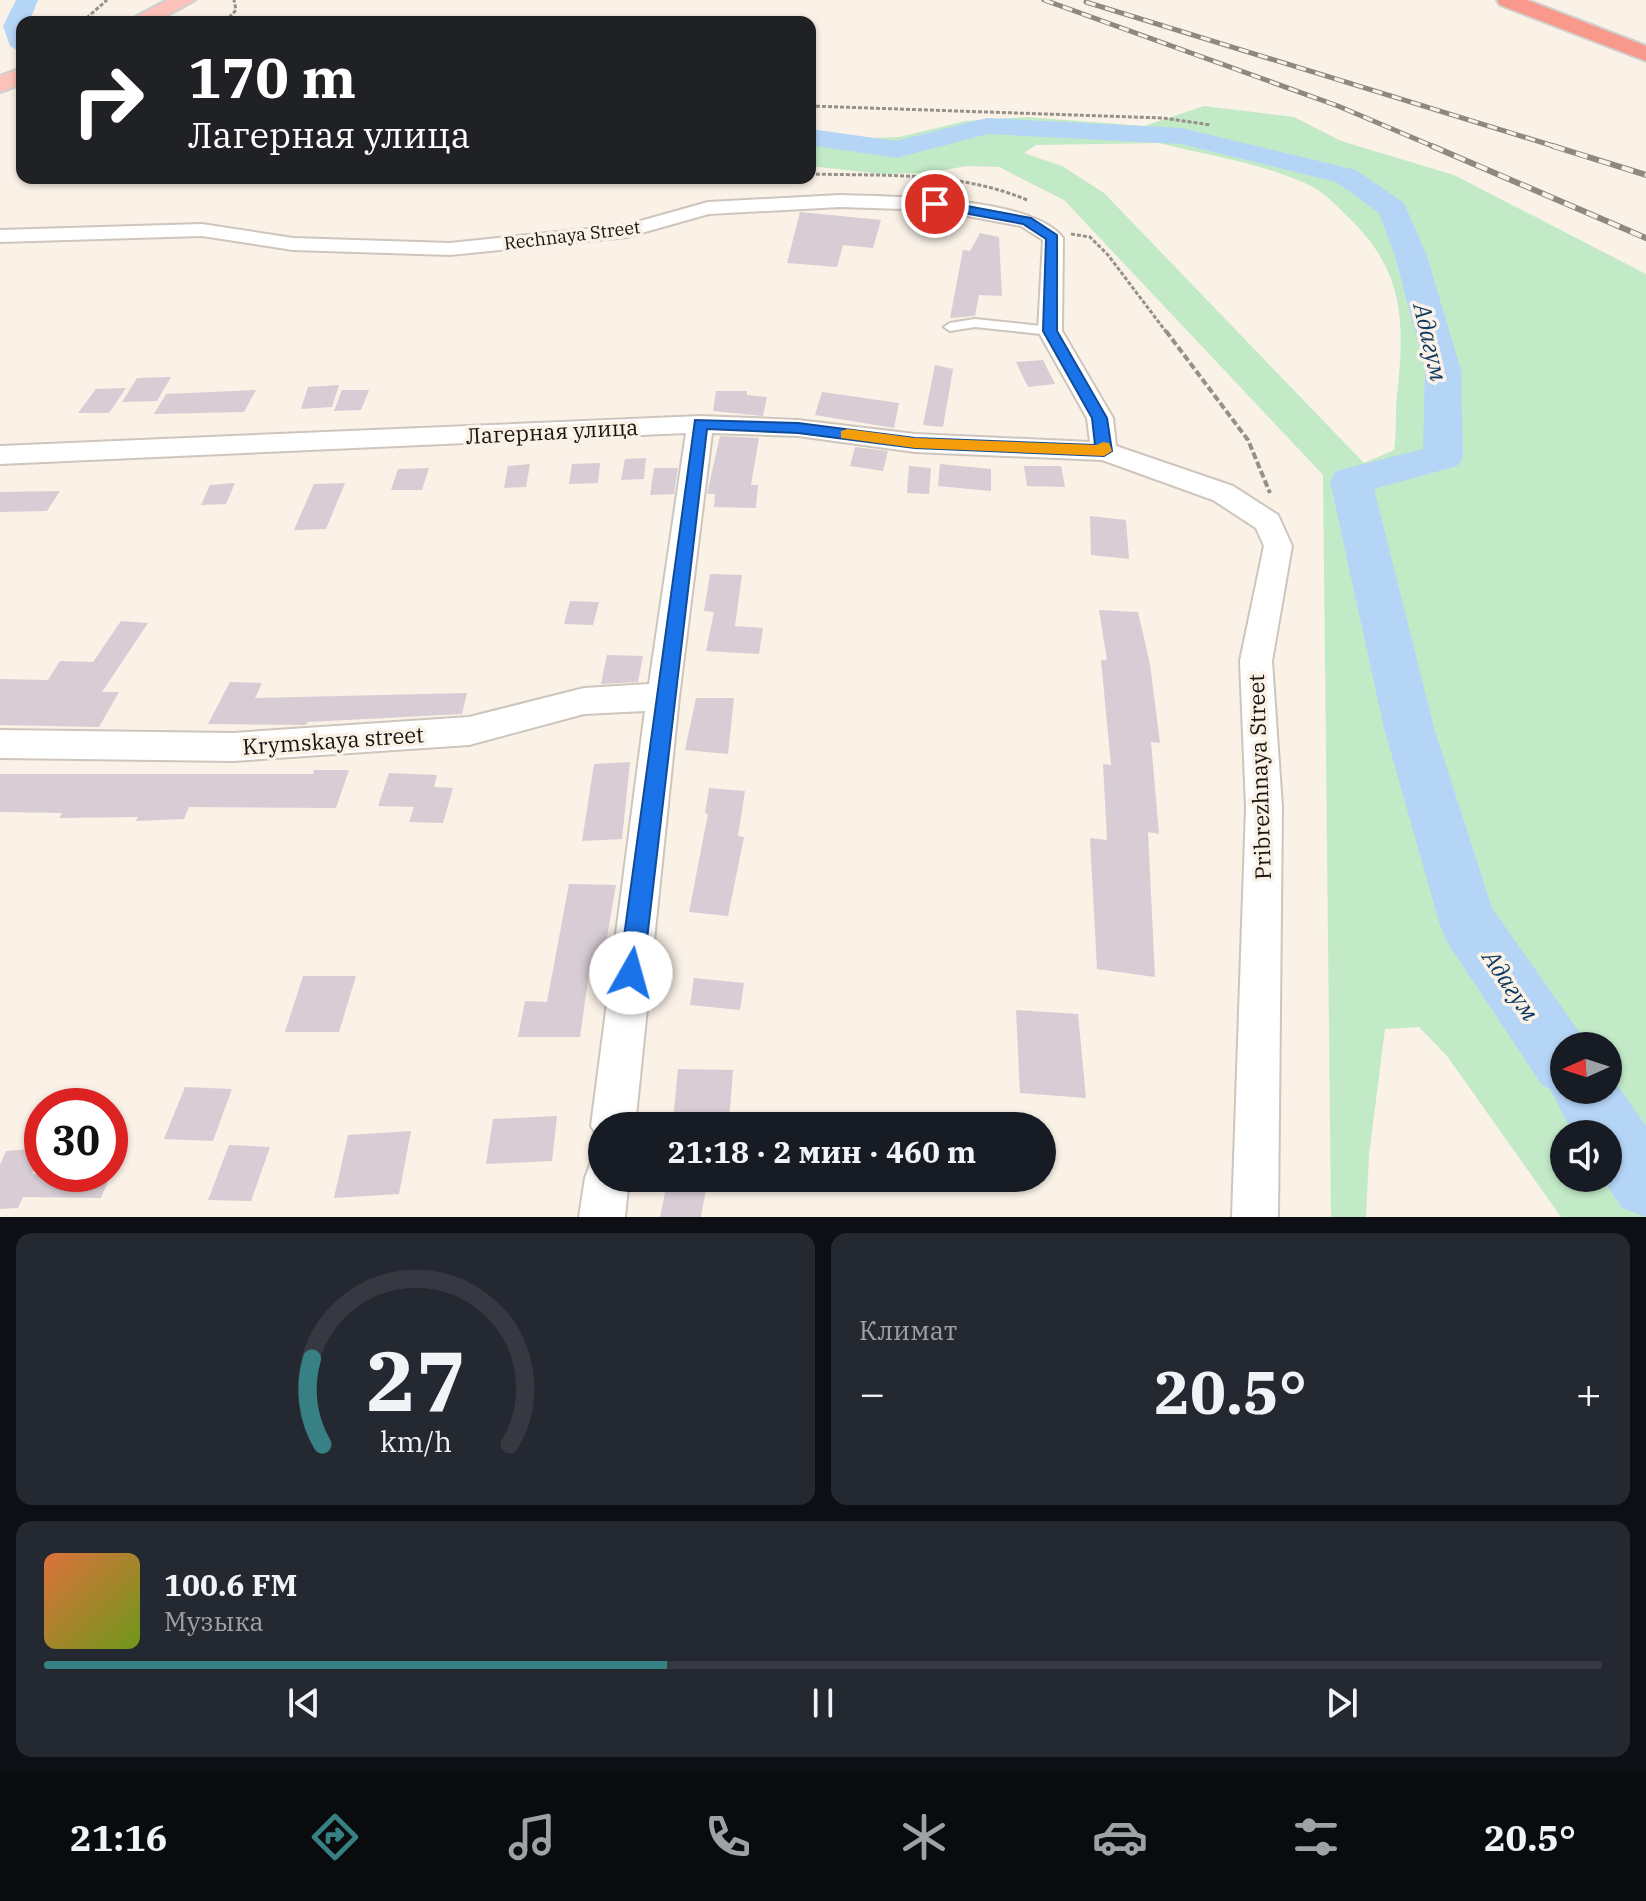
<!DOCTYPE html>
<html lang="ru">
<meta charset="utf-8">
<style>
:root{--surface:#171b24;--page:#242831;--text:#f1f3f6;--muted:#9ea1a6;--line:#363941;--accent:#378083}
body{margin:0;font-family:"IBM Plex Serif",serif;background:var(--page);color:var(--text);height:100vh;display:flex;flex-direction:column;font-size:30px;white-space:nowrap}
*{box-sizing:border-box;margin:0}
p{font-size:26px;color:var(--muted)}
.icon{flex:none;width:44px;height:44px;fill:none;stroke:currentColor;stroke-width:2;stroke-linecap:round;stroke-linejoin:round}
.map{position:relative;height:1217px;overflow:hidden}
.drawer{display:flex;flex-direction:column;gap:16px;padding:16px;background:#0d0f14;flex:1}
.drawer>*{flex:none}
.guide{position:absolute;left:16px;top:16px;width:800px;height:168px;border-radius:16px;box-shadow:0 2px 6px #0004;background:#202124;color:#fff;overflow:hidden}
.needle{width:52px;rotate:267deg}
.controls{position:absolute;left:1550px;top:1032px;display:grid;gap:16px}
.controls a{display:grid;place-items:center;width:72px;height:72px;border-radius:50%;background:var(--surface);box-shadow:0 2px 6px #0004;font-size:40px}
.speed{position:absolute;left:24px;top:1088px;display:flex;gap:16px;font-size:40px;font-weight:700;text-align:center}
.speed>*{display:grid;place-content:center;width:104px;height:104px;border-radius:50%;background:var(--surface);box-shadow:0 2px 6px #0004;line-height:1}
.speed .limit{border:12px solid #d22;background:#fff;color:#111}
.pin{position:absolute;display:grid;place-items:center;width:68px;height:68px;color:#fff;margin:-34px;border:4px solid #fff;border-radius:50%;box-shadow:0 2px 8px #0007}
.me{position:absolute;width:88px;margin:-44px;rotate:7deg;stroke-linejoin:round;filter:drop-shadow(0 0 6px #0008)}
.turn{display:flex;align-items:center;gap:28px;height:168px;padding:0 40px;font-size:36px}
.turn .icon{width:104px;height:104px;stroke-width:2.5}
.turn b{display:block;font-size:56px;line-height:68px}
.big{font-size:60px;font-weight:700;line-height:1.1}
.drawer .tile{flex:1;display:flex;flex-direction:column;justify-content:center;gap:12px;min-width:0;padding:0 28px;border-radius:16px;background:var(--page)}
.drawer .dial{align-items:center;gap:0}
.dial svg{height:208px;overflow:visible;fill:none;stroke:var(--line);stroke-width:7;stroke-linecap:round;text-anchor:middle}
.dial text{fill:var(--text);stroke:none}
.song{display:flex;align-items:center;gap:24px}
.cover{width:96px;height:96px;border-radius:12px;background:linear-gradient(135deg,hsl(20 70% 55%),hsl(80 70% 35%))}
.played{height:8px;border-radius:4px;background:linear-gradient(90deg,var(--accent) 40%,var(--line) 40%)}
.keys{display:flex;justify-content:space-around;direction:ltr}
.heat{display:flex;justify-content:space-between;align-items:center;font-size:44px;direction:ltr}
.drawer .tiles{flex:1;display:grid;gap:16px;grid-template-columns:1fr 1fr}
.tile:last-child{grid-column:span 2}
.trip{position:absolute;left:588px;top:1112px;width:468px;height:80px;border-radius:40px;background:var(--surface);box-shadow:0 2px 6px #0004;font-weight:700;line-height:80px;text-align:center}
.dock{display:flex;height:128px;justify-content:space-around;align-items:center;background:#090b0e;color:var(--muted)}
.dock .icon{width:56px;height:56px}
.dock .active{color:var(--accent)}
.dock b{font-size:36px;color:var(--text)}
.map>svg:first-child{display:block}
.green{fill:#c2eac7;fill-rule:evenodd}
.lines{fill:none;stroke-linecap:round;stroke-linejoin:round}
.river{fill:#b5d5f7;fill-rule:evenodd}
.building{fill:#d8cdd4}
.lane-casing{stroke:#cec5bc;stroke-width:4}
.street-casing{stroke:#cec5bc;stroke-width:4}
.primary-casing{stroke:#d1d0cf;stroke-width:4}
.highway-casing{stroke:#d1d0cf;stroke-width:4}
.path-far1{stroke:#979089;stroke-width:3;stroke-dasharray:4 2;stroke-linecap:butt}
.path{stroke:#979089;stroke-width:4;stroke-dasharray:7 3;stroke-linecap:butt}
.lane{fill:#fff;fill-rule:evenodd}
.street{fill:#fff;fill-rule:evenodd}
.primary{fill:#fbc2b9;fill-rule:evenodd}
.highway{fill:#f9998b;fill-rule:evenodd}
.rail-far1-casing{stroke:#8e8880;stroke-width:5}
.rail-casing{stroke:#8e8880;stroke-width:6}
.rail-far1{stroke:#faf1e7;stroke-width:3;stroke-dasharray:10;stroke-linecap:butt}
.rail{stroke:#faf1e7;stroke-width:4;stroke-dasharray:12;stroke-linecap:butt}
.route{fill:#1a73e8;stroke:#114b97;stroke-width:2}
.slow{fill:#f59e0b}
.labels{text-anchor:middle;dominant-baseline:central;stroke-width:7;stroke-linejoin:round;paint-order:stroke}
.far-street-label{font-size:18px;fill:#181511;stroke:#faf1e7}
.street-label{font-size:22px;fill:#181511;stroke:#faf1e7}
.water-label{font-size:24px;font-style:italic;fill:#103a61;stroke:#faf1e7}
</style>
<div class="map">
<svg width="1646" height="1217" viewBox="0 0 1646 1217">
<rect width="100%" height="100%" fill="#faf1e7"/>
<path class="green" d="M1204,106L1294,117L1341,141L1454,175L1646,274V1217H1561L1447,1056L1419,1027L1385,1029L1369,1155L1366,1217H1331L1323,475L1064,200L999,167L967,166L927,173L881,174L810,166V129L869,138L899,137L966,121L1026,117L1144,126ZM1159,143C1210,156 1263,163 1311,186C1325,193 1337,206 1348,217C1405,271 1405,323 1397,395C1395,413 1397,432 1394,450L1364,463L1104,193L1062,166L1024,153L1036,145ZM1564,1046H1608V1090H1564ZM1564,1134H1608V1178H1564Z"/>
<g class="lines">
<g class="river">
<polygon points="16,0 38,0 29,22 22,22 22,53 10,46 3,26"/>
<polygon points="987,118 1181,128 1356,170 1404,203 1427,256 1461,370 1463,457 1457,466 1374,489 1434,728 1492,908 1589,1046 1564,1046 1564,1090 1608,1090 1608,1072 1646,1126 1646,1217 1622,1208 1602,1178 1608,1178 1608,1134 1573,1134 1550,1089 1542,1085 1447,942 1439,922 1384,728 1330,481 1336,471 1423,449 1425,370 1395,256 1379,213 1336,182 1181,144 988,134 896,158 810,145 810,129 896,141"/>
</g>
</g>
<g class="building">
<polygon points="800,212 881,220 873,248 843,245 837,267 787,263"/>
<polygon points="980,233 999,237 1002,296 979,295 975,316 950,318 963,250 970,251"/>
<polygon points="1043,360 1055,384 1028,387 1016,362"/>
<polygon points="935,365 953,369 943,427 923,425"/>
<polygon points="171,377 157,401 122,402 137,378"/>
<polygon points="339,385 332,407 301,409 308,387"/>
<polygon points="126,388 109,413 78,413 96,389"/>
<polygon points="256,390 244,412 154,414 166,394"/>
<polygon points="342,390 369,390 361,410 334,411"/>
<polygon points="716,391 747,391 747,395 767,397 763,416 713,411"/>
<polygon points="822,392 899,403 894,428 815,415"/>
<polygon points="720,436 759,438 751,485 758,485 756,508 714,507 715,494 707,494"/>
<polygon points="855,447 888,451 883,471 850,466"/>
<polygon points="646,458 644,479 621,480 625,459"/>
<polygon points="600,463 598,483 569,484 572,464"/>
<polygon points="530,464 526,487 504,488 508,466"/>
<polygon points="940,464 991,469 991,491 938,486"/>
<polygon points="909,466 931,468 929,494 907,493"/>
<polygon points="1024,466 1061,466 1065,487 1027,486"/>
<polygon points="429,468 422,490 391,490 398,469"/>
<polygon points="654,468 678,468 674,494 650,495"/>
<polygon points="235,483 226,504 201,505 210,485"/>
<polygon points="345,483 326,529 294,530 314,484"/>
<polygon points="60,491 47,511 0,512 0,492"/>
<polygon points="1090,516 1126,520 1129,559 1091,555"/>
<polygon points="710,574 742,575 735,626 763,628 759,654 706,651 714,612 704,611"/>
<polygon points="570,601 599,602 593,625 564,624"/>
<polygon points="1099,610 1138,612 1150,664 1160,743 1151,742 1159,834 1148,832 1155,977 1097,969 1090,838 1107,840 1103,764 1111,765 1101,660 1107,660"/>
<polygon points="121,621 148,623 102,692 119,692 99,727 0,725 0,679 48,680 60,661 93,662"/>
<polygon points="607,655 643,656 638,682 601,684"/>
<polygon points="230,682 262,683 255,698 467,693 462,714 308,722 306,725 208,724"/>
<polygon points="696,698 734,698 728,754 685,750"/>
<polygon points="630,762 622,839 582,841 594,764"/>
<polygon points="314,770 349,770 336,808 189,807 184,819 136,821 138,817 59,818 62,813 0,812 0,774 313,774"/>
<polygon points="389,773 437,775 434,787 453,788 443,823 409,822 414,807 378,806"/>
<polygon points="709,788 745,791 738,836 744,837 728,916 689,912 708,814 705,813"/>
<polygon points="569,884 616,885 602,966 590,966 580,1037 518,1037 525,1001 547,1002"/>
<polygon points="303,976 356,976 339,1032 285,1032"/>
<polygon points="694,978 744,983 740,1010 690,1005"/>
<polygon points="1016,1010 1078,1014 1086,1098 1020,1093"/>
<polygon points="678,1069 733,1070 729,1121 673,1120"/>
<polygon points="185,1087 232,1089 213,1141 164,1139"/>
<polygon points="557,1116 552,1161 486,1164 493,1119"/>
<polygon points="411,1131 399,1194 334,1198 348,1135"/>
<polygon points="229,1145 270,1147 251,1201 208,1200"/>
<polygon points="42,1148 32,1174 111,1174 101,1198 23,1197 18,1208 0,1209 0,1165 6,1151"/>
<polygon points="668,1178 708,1178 701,1217 660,1217"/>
</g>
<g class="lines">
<defs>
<polygon id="lane" points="975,319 1050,327 1056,331 1050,335 975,327 950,331 944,327 950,323"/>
<g id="street">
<path d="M840,195C891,197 1031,196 1063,238L1062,331L1113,418L1116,446L1233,486L1278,515L1292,546L1272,661L1282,807L1278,1217H1232L1246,807L1240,661L1264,546L1256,528L1213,500L1102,460L915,452L798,436L712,433L679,697L635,1126H602V1143L591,1126L645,711L584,714L469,745L233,761L0,758V730L233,733L469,717L584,688L649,684L686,433L0,464V446L700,416L798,420L915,434L1090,442L1087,418L1038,331L1043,240L1021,226L935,210L840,207L709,214L627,237L450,255L293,250L202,236L0,242V230L202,224L293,238L450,243L626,225L708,202Z"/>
<polygon points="602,1158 602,1178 629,1178 625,1217 579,1217 585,1178 591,1162"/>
</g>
<g id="primary">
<polygon points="167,0 195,0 155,22 126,22"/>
<polygon points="22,68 22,84 0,92 0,76"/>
</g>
<polygon id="highway" points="1497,0 1527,0 1646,46 1646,61 1500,5"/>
</defs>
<use href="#lane" class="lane-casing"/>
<use href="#street" class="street-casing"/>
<use href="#primary" class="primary-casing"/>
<use href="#highway" class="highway-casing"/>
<g class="path-far1">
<polyline points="82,22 107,0"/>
<polyline points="225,22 236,10 234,0"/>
<polyline points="810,106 1163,118 1211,125"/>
<path d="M810,174C882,176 959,171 1027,200"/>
<polyline points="1071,234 1090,237 1108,255 1167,333"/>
</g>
<polyline class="path" points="1166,331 1248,440 1270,493"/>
<use href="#lane" class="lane"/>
<use href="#street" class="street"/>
<use href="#primary" class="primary"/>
<use href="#highway" class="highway"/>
<defs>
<g id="rail-far1">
<polyline points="1044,0 1338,106 1437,148"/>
<polyline points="1086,2 1560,148"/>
</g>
<g id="rail">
<polyline points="1432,146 1646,238"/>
<polyline points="1553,146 1646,175"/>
</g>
</defs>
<use href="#rail-far1" class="rail-far1-casing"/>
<use href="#rail" class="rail-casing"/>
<use href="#rail-far1" class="rail-far1"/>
<use href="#rail" class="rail"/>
</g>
<polygon class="route" points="935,200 1031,218 1057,235 1057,331 1107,418 1112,451 1104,456 915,448 798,433 707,429 643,973 639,981 631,985 622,981 619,973 695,420 798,423 915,438 1095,445 1092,418 1043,331 1046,239 1023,224 931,207 929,204"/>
<polygon class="slow" points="847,429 915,438 1097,445 1103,442 1109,443 1112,451 1104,456 915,448 841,438 841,431"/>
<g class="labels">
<g class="far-street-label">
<text transform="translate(572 235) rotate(-7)">Rechnaya Street</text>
</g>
<g class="street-label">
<text transform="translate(552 431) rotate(-3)">Лагерная улица</text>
<text transform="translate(333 740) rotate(-4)">Krymskaya street</text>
<text transform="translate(1259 777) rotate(-92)">Pribrezhnaya Street</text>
</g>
<g class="water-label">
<text transform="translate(1431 342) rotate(77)">Адагум</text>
<text transform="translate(1511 985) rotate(56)">Адагум</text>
</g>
</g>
</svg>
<div class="controls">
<a><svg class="needle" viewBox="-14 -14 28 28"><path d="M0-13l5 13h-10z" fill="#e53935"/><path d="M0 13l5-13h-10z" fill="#9ea1a6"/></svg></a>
<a><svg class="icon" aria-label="sound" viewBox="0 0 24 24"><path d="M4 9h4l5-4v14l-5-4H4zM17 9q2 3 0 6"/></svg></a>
</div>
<div class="speed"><div class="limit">30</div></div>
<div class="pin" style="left:935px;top:204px;background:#d93025"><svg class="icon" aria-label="arrive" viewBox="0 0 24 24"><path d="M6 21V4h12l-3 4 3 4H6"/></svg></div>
<svg class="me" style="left:631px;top:973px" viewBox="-20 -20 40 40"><circle r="19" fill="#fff"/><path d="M0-13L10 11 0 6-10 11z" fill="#1a73e8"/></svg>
<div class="trip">21:18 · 2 мин · 460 m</div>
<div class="guide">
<div class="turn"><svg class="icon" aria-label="right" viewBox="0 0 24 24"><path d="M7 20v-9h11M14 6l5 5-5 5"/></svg><div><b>170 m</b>Лагерная улица</div></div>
</div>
</div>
<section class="drawer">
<div class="tiles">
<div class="tile dial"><svg viewBox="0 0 100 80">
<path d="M14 69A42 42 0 1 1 86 69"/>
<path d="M14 69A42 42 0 0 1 10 36" stroke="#378083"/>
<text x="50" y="56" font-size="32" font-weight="700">27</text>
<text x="50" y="72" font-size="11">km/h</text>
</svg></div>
<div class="tile"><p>Климат</p>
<div class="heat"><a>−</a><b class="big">20.5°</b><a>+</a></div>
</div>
<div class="tile">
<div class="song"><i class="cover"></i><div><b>100.6 FM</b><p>Музыка</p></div></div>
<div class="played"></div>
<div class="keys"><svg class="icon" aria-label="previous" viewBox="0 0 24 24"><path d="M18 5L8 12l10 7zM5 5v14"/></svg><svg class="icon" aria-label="pause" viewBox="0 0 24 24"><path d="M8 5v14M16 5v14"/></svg><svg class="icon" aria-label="next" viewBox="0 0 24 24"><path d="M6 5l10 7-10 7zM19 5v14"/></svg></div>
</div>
</div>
</section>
<nav class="dock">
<b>21:16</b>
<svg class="icon active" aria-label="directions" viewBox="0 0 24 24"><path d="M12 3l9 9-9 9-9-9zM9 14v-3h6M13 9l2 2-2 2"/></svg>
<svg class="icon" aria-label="music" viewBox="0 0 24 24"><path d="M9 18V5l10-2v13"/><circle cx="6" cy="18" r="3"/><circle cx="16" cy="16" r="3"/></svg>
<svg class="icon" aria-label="phone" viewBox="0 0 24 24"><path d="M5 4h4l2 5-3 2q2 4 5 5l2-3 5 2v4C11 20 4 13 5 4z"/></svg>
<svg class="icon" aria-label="climate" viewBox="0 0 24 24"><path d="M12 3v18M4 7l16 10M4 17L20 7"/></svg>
<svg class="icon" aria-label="car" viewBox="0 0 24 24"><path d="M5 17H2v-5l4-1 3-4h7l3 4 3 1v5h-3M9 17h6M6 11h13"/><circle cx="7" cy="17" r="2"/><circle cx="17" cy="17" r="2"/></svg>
<svg class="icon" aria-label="filters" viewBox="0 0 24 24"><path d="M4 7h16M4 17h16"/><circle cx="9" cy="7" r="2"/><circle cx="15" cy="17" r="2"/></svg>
<b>20.5°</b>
</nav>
